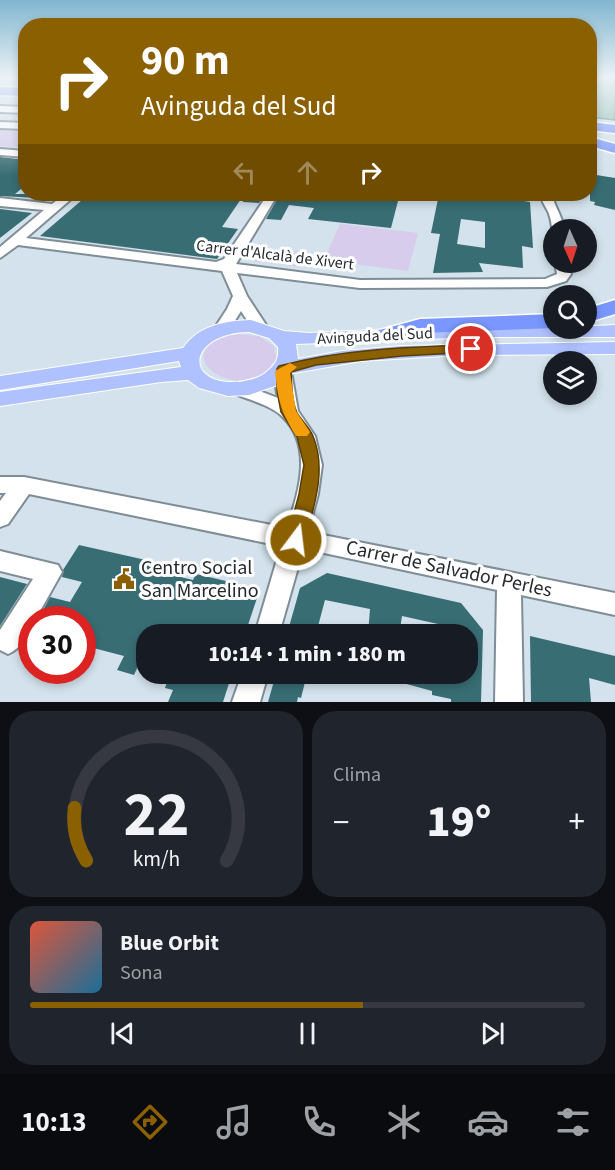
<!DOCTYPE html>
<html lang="es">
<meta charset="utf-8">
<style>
:root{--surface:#171b24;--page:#20242c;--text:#f1f3f6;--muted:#9ea1a6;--line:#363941;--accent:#8b6001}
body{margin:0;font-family:"Source Sans 3",sans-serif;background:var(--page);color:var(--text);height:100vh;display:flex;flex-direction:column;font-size:22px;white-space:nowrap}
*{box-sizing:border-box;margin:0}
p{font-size:20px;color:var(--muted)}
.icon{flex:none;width:33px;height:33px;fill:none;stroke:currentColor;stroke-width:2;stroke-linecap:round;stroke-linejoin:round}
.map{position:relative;height:702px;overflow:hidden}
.details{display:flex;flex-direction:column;gap:9px;padding:9px;background:#0d0f14;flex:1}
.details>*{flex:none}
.hud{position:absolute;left:18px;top:18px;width:579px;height:183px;border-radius:24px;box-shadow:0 3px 9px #0003;background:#8b6001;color:#fff;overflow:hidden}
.needle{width:39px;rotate:177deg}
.tools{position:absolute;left:543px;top:219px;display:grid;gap:12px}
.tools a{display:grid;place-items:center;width:54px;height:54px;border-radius:50%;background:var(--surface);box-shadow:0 3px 9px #0003;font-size:30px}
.speed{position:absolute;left:18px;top:606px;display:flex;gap:12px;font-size:30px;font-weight:700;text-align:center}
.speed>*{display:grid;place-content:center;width:78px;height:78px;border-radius:50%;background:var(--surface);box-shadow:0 3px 9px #0003;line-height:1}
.speed .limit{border:9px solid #d22;background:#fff;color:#111}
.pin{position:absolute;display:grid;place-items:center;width:51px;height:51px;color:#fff;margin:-26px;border:3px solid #fff;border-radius:50%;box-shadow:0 2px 6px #0007}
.me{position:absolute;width:66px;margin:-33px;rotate:15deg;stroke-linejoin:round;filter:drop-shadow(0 0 4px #0008)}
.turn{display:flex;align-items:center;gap:21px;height:126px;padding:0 24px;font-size:27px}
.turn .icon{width:78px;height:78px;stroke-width:2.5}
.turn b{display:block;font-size:42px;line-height:51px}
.lanes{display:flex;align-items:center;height:57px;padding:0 24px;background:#0003;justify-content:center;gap:30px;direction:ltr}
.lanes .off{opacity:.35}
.big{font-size:45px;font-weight:800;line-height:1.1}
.details .widget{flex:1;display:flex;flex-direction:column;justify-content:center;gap:9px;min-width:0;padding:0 21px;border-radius:24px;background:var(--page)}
.details .dial{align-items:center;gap:0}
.dial svg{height:156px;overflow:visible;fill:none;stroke:var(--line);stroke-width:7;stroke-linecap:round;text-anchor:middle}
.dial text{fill:var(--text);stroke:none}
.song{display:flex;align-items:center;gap:18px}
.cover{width:72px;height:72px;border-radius:9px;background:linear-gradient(135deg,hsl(10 70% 55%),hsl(200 70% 35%))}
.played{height:6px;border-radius:3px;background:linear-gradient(90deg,var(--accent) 60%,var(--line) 60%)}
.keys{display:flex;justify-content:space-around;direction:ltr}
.heat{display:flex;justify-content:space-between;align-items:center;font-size:33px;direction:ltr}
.details .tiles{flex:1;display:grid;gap:9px;grid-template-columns:1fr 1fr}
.widget:last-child{grid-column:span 2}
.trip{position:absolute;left:136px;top:624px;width:342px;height:60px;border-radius:24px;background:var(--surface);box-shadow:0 3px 9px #0003;font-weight:800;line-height:60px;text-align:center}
.tabs{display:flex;height:96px;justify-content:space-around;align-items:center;background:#090b0e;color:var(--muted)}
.tabs .icon{width:42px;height:42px}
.tabs .on{color:var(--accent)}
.tabs b{font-size:27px;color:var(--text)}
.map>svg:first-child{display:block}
.green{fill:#d7ccec}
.water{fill:#88baab;stroke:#6a8f86;stroke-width:1.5}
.building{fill:#386d74;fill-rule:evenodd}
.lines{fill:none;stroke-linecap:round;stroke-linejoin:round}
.minor-casing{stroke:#7f8d96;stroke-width:4}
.major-casing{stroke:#fff;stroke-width:2}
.highway-casing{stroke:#fff;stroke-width:3}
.minor{fill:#fff;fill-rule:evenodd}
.major{fill:#afc1fe;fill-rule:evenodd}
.highway{fill:#7997fe;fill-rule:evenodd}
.route{fill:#8b6001;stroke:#5a3e01;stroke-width:1.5}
.slow{fill:#f59e0b}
.labels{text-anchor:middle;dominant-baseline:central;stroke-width:6;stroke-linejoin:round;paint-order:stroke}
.street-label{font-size:16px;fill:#242a2e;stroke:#fff}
.near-poi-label{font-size:20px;fill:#242a2e;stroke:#fff;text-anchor:start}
.near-street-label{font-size:20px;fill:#242a2e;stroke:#fff}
</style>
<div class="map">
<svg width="615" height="702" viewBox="0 0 615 702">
<rect width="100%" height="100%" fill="#d3e2ec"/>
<g class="green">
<polygon points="0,126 25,128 25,145 21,147 0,146"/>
<polygon points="340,224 418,233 408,271 324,260"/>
<polygon points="261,248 308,253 301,267 253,261"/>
<path d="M238,334L259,336L274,346L276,360C242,413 156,348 238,334Z"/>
</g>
<polygon class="water" points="590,77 615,77 615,120 590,117"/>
<g class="building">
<polygon points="0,157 26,160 26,185 15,194 36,194 37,198 0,196"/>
<polygon points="590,174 615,178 615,210 594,205 595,202 590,201"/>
<polygon points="89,194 266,194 259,203 243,202 243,196 222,227 238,229 217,259 40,236"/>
<polygon points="280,194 332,194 398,201 391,228 308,219 314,208 289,205 281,220 266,219"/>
<path d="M439,194H498L524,196V201L530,202L533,248L522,246L523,268L479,263L483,272L433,273L440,234L431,233ZM461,219L485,222V248L457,244Z"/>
<polygon points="0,209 32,213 0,238"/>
<polygon points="79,545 168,565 164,573 193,580 196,574 260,589 245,634 147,634 147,646 134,675 117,670 124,656 82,645 82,620 38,620 50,597 70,602 82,582 62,577 63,570"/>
<polygon points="327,573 461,603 483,630 481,702 451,702 451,699 432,695 432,691 403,683 404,674 468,674 468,634 456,634 456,628 402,616 400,629 397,628 396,634 368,634 370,609 325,600 317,630 315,629 313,634 287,634 300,588"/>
<polygon points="0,577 27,584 0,626"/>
<polygon points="530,636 615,656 615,685 589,678 591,702 531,702"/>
<polygon points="170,674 232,674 223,702 168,702 173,690 165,688"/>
<polygon points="276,674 307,674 301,698 298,697 297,702 268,702"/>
</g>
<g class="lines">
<defs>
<g id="minor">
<polygon points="0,106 26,107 26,113 0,112"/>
<polygon points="0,122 26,123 26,129 0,128"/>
<polygon points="0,149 26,151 26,157 0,155"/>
<polygon points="65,194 77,194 26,238 216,262 224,259 268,194 278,194 236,264 360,280 545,279 557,274 555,262 569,262 571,274 566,281 547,287 360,288 237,273 247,296 268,328 266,331 254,331 241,311 228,332 222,334 214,329 227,309 233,296 222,271 18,245 0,258 0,247 44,210 0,206 0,198 52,204"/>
<path d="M541,194H552C554,207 562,214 564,230H554V233C551,227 552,223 550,217C548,208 541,203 541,194Z"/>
<path d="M282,365L288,367L291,371L298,411L315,436L322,465L318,494L308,532L615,593V615L521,595L523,702H495L497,590L324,553L303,550L279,634H255L281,546L29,494L8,524L0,527V501L6,493H0V477H24L287,528C298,493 314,448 283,417C271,405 247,399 232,393L229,389L232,385L238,383L278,398L273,371L276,367Z"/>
<path d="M0,551L58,565L62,572L35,620H32C32,633 20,649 8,654L0,650V630L33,579L0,571Z"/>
<polygon points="242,674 268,674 260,702 232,702"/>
</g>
<path id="major" d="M251,320L284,331L309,333L481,325H554V328L615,325V337H481L296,344L298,359L342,351L401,346L615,342V354L462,355L361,361L289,374L275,386L249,395L228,396L199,388L188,380L161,382L0,406V392L181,367L179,361L0,390V376L183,348C199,325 225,321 251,320ZM249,332L269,338L278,347C279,361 275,365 264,374C256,379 247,381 238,382C182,385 188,333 249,332Z"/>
<g id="highway">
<polygon points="0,87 26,88 26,96 0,95"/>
<polygon points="590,122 615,125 615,133 590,130"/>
<polygon points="590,137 615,144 615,153 590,146"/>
<polygon points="615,300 615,314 586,323 586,309"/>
<polygon points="554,314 554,328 421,333 388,342 380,340 376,335 380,330 420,319"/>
</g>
</defs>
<use href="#minor" class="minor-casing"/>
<use href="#major" class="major-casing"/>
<use href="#highway" class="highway-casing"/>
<use href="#minor" class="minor"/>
<use href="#major" class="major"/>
<use href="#highway" class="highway"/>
</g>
<linearGradient id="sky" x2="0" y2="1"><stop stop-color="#81b6d0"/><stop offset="0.44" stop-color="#ebf2f6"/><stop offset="1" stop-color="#ebf2f6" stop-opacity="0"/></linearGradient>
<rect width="615" height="176" fill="url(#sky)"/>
<path class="route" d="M471,345L478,349L476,352L402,356L316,365L291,372C292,385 291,401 297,413C302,421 309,427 313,436C327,470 314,506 305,540L303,546L296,548L289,546L287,540L299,494L304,465L297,437L281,412L277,391V369L279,366C342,349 407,347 471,345Z"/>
<path class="slow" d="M290,363L297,367L290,373L296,411L310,432L307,436H296C281,411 278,401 275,371Z"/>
<defs>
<symbol id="civic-bare" viewBox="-9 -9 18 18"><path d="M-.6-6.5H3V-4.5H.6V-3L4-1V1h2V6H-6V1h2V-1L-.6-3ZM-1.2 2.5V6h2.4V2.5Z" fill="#8b6001" stroke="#fff" stroke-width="2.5" paint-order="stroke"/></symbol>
</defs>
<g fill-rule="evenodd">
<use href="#civic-bare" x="109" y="564" width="30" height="30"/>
</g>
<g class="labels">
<g class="street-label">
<text transform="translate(275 255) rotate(7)">Carrer d'Alcalà de Xivert</text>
<text transform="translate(375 336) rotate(-3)">Avinguda del Sud</text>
</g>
<g class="near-poi-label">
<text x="141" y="568">Centro Social<tspan x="141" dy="23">San Marcelino</tspan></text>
</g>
<g class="near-street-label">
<text transform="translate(449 569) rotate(12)">Carrer de Salvador Perles</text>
</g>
</g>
</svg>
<div class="tools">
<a><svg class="needle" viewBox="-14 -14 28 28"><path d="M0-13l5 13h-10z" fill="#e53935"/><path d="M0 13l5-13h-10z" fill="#9ea1a6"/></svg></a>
<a><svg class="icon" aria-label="search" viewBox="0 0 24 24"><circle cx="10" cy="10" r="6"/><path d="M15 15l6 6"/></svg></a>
<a><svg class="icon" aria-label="layers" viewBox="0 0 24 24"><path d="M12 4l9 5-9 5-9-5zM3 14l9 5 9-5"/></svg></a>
</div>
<div class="speed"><div class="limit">30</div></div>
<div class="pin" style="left:471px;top:349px;background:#d93025"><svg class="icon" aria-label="arrive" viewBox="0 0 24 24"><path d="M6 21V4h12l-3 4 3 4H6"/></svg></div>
<svg class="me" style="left:296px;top:540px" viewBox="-20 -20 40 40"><circle r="17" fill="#8b6001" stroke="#fff" stroke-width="3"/><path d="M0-11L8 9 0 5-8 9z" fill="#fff"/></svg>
<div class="trip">10:14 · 1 min · 180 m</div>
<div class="hud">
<div class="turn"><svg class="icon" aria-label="right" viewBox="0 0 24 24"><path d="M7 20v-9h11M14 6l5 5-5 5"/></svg><div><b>90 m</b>Avinguda del Sud</div></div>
<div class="lanes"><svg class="icon off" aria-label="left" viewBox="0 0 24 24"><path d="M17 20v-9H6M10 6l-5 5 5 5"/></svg><svg class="icon off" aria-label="ahead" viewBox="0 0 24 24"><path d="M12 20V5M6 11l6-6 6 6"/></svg><svg class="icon" aria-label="right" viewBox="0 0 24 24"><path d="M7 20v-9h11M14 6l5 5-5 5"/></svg></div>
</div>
</div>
<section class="details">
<div class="tiles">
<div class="widget dial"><svg viewBox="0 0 100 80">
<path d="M14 69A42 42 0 1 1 86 69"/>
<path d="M14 69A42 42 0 0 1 8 42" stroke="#8b6001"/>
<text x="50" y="56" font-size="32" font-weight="700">22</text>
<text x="50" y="72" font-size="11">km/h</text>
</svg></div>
<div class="widget"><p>Clima</p>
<div class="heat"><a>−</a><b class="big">19°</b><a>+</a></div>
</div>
<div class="widget">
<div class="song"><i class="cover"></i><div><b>Blue Orbit</b><p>Sona</p></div></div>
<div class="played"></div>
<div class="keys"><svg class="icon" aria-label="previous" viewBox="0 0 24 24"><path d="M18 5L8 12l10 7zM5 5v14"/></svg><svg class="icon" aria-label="pause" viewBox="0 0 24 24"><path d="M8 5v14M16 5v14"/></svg><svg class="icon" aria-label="next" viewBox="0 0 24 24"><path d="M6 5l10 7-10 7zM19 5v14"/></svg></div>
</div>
</div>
</section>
<nav class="tabs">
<b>10:13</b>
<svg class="icon on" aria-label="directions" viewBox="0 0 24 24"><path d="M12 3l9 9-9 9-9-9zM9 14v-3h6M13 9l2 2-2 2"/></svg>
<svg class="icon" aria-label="music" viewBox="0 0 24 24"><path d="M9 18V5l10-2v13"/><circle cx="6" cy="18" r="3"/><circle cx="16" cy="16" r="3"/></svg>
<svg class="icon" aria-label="phone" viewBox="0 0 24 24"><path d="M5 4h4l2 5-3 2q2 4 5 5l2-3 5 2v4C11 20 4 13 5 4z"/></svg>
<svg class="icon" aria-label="climate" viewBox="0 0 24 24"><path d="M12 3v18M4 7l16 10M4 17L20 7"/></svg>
<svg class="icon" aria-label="car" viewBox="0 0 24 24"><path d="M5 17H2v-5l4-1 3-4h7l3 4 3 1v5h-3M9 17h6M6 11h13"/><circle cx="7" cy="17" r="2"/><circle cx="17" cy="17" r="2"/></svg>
<svg class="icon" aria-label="filters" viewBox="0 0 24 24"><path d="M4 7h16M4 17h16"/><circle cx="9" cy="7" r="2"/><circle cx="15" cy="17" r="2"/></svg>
</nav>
